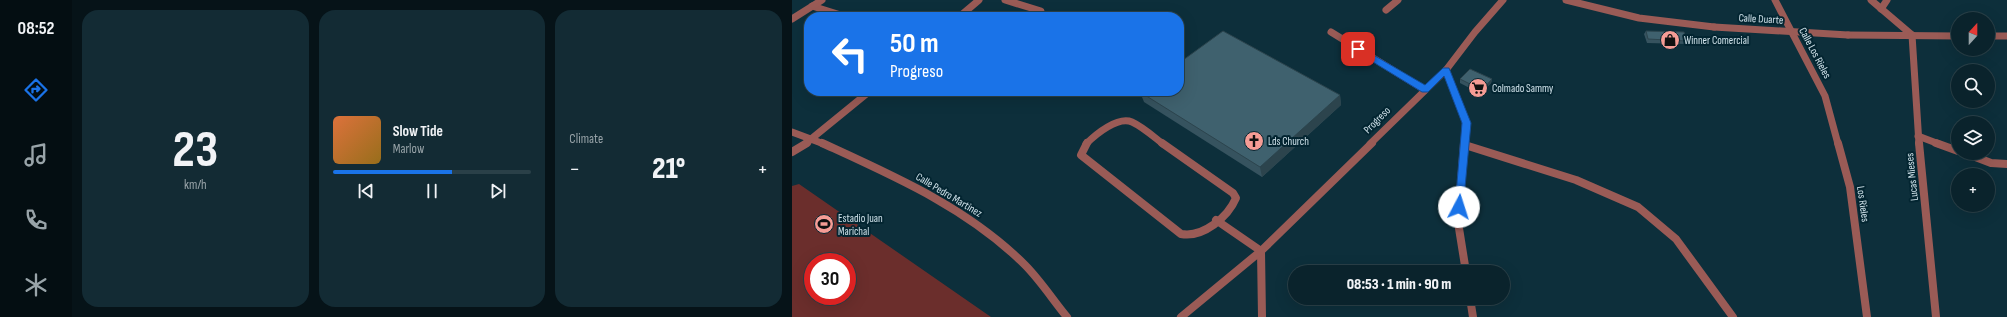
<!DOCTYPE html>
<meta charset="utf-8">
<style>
:root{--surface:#0a232c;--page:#132b34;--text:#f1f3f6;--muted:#99a4a9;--line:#2a4048;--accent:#1a73e8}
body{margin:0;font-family:"Sofia Sans Condensed",sans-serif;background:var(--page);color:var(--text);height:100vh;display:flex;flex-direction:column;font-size:15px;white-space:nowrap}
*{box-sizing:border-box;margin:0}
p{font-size:13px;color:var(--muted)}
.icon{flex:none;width:22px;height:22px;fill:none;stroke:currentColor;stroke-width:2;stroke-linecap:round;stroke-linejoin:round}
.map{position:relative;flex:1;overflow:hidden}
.drawer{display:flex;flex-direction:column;gap:10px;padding:10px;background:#061318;width:720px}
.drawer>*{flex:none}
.guide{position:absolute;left:12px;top:12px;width:380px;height:84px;border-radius:16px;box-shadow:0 4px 16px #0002,0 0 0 1px var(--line);background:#1a73e8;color:#fff;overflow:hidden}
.needle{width:26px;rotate:21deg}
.fabs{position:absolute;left:1159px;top:12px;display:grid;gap:8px}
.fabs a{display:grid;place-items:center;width:44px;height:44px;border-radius:50%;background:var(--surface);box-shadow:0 4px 16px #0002,0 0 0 1px var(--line);font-size:20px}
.speed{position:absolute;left:12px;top:253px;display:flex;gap:8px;font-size:20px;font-weight:700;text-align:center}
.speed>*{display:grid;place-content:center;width:52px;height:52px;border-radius:50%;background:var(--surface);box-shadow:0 4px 16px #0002,0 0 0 1px var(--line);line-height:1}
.speed .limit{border:6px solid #d22;background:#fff;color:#111}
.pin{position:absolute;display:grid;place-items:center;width:34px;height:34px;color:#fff;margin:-17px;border-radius:8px;box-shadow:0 2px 6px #0006}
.me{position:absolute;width:44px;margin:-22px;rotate:5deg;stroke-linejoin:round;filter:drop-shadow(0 0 3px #0008)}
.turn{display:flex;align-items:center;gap:14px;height:84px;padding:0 20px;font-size:18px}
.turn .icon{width:52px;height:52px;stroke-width:2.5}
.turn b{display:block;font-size:28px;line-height:34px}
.big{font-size:30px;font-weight:800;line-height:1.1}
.drawer .widget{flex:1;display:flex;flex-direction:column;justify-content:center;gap:6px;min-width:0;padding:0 14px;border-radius:16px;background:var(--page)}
.drawer .dial{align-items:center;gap:0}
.dial b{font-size:52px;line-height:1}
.song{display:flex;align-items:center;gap:12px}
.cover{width:48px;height:48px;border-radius:6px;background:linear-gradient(135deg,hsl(20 70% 55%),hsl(40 70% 35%))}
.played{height:4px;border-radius:2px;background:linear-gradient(90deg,var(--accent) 60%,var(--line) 60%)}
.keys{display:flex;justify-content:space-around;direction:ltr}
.heat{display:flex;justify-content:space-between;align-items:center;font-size:22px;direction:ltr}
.drawer .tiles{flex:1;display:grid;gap:10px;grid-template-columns:repeat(3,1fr)}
.trip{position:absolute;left:496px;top:265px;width:222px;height:40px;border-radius:20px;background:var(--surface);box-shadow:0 4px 16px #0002,0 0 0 1px var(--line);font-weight:800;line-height:40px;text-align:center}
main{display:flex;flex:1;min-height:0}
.tab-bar{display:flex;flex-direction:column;width:72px;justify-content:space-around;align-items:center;background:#040e12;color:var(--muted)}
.tab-bar .icon{width:28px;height:28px}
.tab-bar .current{color:var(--accent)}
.tab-bar b{font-size:18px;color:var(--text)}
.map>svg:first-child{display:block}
.green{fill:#6b2e2c;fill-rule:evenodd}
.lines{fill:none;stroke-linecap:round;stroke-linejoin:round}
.service-far1{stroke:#9a5b56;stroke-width:7}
.service{stroke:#9a5b56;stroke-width:8}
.minor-far1{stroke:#9a5b56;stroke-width:7}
.minor{stroke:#9a5b56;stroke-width:8}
.tertiary-far1{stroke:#9a5b56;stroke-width:7}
.tertiary{stroke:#9a5b56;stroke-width:8}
.tertiary-bridge{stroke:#9a5b56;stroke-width:7}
.wall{fill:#36535f}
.shaded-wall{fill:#2c444d}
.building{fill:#3f616e;stroke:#2c444d}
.route{fill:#1a73e8;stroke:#114b97}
.labels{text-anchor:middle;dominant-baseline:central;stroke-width:4;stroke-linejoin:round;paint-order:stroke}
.street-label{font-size:11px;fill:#cfe1e9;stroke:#032531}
.poi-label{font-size:11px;fill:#cfe1e9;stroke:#032531;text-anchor:start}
</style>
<main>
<nav class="tab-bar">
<b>08:52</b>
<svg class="icon current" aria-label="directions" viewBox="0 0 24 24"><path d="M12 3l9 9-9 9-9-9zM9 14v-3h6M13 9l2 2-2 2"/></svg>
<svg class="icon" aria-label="music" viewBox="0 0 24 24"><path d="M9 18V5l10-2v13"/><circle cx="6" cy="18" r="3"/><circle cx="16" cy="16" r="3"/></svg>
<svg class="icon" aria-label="phone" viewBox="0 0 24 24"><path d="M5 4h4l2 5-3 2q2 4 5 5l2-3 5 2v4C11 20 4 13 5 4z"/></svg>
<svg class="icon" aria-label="climate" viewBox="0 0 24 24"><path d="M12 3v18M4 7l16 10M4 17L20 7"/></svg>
</nav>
<section class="drawer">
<div class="tiles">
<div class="widget dial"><b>23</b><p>km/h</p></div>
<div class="widget">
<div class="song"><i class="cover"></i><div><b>Slow Tide</b><p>Marlow</p></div></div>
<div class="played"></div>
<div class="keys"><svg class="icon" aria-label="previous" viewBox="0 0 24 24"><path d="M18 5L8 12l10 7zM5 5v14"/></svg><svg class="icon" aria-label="pause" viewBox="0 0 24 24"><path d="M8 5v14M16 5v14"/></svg><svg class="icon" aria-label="next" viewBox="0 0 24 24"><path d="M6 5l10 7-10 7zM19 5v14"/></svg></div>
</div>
<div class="widget"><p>Climate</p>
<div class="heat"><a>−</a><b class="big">21°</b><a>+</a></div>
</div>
</div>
</section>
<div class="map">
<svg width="1215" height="317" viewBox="0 0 1215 317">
<rect width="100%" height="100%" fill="#0d2f3b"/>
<path class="green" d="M7,184L199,317H0V186ZM21,262H55V296H21Z"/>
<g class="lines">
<g class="service-far1">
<polyline points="594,10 606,0"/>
<polyline points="539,32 633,90"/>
<path d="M294,144C304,134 326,116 340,122C351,127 362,137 371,144"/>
</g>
<g class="service">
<path d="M295,143L289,155L389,234C411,238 436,217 444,198L441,193L370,143"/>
<polyline points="424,220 469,251"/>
</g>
<g class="minor-far1">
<polyline points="213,0 249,11 249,17"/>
<polyline points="983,0 1033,96 1046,144"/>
<polyline points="1079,0 1120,35"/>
<polyline points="20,6 55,17"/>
<polyline points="1089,9 1095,0"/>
<polyline points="167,17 187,0"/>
<polyline points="0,19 30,0"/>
<polyline points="654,70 674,123 672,144"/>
<polyline points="0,132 32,144"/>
<polyline points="1126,136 1147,144"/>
<polyline points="13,144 78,91"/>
<polyline points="578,144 654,70 683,32 711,0"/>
</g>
<g class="minor">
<path d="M30,143C102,176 176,208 233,265C248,280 261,300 275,317"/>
<polyline points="672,143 666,222 674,272"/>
<polyline points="1046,143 1058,187 1075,317"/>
<polyline points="1144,143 1166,151"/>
<polyline points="673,145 784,180 846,207 884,239 941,317"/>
<polyline points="0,152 15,143"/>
<polyline points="1173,153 1199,163 1215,164"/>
<polyline points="469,251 470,317"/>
<polyline points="678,298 681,317"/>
<polyline points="389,317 469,251 580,143"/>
</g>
<g class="tertiary-far1">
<polyline points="774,0 847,18 922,27"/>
<polyline points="1056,35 1166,36"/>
<polyline points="1120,35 1127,144"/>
<polyline points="1196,36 1215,36"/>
</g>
<polyline class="tertiary" points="1127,143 1144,317"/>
<polyline class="tertiary-bridge" points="922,27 1056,35"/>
</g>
<g class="wall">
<polygon points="854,31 894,41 893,44 855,43 852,34"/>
<polygon points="668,79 700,79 699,83 689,94 668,83"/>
<polygon points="348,92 548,95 549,105 470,177 352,102"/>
</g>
<g class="shaded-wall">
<polygon points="700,79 699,83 689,94 690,90"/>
<polygon points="548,95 549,105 470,177 468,167"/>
</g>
<g class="building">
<polygon points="431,31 548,95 468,167 348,92 349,91 387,91 387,63"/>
<polygon points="854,31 892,32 894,41 856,39"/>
<polygon points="678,69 700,79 690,90 668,79"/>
</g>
<polygon class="route" points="566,46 633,85 651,68 657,68 679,123 671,209 667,211 663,207 670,123 652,76 636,92 630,92 563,51 562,49"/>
<defs>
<symbol id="shop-disc" viewBox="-11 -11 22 22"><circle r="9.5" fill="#f59c95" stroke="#032531"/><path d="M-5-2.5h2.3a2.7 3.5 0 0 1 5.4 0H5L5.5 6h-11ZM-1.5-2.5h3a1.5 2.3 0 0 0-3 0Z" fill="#111"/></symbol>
<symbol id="supermarket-disc" viewBox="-11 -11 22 22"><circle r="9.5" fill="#f59c95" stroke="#032531"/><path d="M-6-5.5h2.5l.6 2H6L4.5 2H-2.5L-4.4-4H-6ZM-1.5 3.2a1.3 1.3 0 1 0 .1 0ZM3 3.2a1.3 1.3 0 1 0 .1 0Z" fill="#111"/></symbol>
<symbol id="church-disc" viewBox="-11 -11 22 22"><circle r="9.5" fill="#f59c95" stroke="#032531"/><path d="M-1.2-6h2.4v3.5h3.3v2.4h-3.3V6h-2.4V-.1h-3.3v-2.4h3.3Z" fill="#111"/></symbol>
<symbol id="stadium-disc" viewBox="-11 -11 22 22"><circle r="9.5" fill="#f59c95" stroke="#032531"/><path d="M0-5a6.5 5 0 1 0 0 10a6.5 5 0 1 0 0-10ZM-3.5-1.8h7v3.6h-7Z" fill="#111"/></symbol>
</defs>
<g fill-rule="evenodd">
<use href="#shop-disc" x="867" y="29" width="22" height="22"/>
<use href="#supermarket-disc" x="675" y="77" width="22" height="22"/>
<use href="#church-disc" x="451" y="130" width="22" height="22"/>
<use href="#stadium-disc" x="21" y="213" width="22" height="22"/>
</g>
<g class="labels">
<g class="street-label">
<text transform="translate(969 19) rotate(3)">Calle Duarte</text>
<text transform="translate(1023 53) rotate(62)">Calle Los Rieles</text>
<text transform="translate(585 120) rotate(-45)">Progreso</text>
<text transform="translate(1120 177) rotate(-96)">Lucas Mieses</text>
<text transform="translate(157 195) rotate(31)">Calle Pedro Martinez</text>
<text transform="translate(1071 204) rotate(82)">Los Rieles</text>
</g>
<g class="poi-label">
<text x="892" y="40">Winner Comercial</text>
<text x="700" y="88">Colmado Sammy</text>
<text x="476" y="141">Lds Church</text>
<text x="46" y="218">Estadio Juan<tspan x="46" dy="13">Marichal</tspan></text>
</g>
</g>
</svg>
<div class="fabs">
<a><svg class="needle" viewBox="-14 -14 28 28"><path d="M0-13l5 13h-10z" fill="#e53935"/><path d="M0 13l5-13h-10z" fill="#99a4a9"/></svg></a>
<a><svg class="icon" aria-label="search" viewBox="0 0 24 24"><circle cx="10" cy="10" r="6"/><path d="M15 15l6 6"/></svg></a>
<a><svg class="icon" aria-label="layers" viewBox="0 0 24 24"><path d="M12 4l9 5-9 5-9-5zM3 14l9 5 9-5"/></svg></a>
<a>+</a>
</div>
<div class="speed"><div class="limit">30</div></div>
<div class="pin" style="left:566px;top:49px;background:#d93025"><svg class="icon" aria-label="arrive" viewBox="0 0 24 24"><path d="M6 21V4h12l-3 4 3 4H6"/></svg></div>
<svg class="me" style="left:667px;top:207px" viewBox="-20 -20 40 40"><circle r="19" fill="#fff"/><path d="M0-13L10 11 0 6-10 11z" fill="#1a73e8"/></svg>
<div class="trip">08:53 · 1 min · 90 m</div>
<div class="guide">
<div class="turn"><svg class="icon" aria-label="left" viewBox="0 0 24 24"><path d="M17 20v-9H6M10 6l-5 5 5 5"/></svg><div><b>50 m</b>Progreso</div></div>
</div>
</div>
</main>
